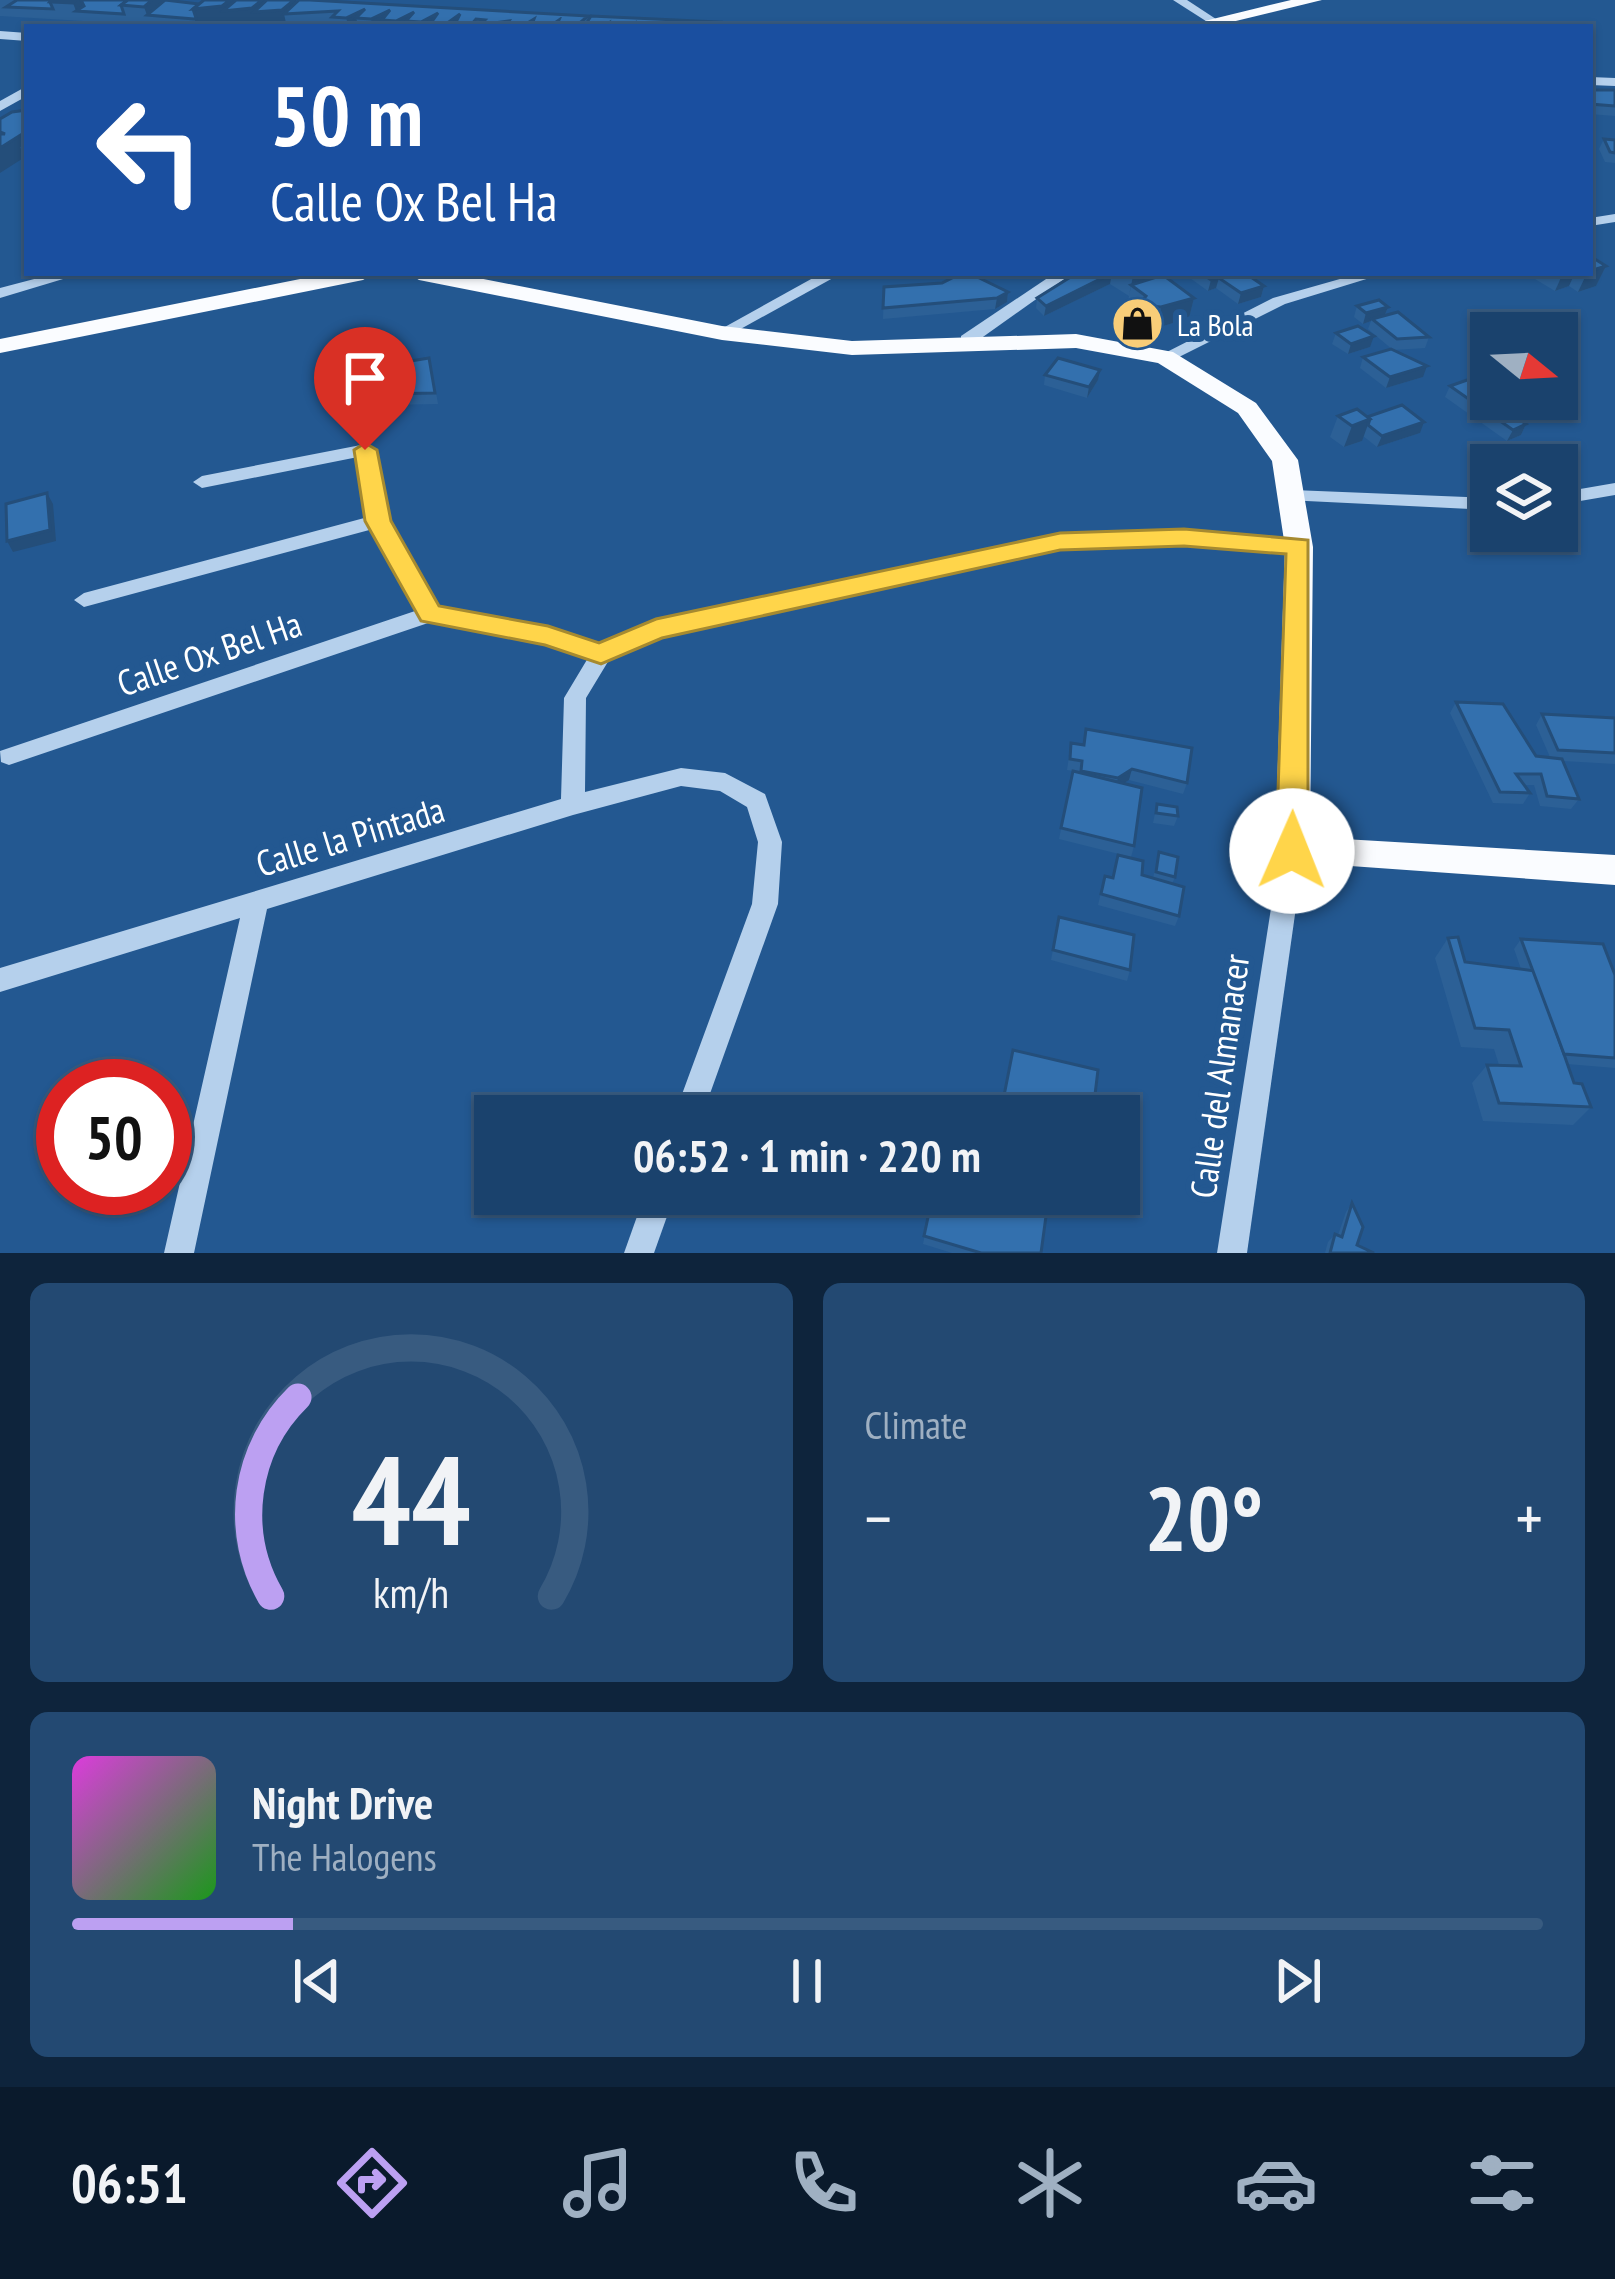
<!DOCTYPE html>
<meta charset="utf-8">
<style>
:root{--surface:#1a426d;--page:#234972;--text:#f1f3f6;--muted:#9fb0c2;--line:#385b80;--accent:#bca0f2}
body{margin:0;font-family:"PT Sans Narrow",sans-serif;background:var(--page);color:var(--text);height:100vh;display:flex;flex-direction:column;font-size:45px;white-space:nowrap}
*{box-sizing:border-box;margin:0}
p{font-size:39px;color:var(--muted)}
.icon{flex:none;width:66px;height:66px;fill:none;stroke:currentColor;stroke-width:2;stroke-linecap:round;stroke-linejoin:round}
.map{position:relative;height:1253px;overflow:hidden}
.side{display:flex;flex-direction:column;gap:30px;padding:30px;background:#0e243c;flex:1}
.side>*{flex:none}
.banner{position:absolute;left:24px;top:24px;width:1569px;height:252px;border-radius:0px;box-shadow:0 3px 9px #0004,0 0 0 3px var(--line);background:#1a4fa0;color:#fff;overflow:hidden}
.needle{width:78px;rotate:108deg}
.fabs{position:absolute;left:1470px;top:312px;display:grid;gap:24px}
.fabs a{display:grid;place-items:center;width:108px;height:108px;border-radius:0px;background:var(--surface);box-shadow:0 3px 9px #0004,0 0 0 3px var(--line);font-size:60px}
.speed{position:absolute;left:36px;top:1059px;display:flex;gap:24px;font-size:60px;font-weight:700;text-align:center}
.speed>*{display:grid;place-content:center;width:156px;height:156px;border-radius:50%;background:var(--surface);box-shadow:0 3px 9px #0004,0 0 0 3px var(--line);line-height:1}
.speed .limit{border:18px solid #d22;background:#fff;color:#111}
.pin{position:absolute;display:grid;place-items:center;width:102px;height:102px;color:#fff;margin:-123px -51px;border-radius:50% 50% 50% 0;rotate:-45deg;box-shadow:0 0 12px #0007}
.pin .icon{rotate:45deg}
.me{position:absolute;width:132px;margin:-66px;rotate:1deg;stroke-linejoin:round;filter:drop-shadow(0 0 9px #0008)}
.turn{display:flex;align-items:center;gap:42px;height:252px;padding:0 48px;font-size:54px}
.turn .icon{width:156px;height:156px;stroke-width:2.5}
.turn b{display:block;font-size:84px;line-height:102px}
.big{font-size:90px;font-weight:600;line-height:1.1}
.side .widget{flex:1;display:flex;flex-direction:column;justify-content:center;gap:18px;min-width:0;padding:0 42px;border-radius:18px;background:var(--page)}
.side .dial{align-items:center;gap:0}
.dial svg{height:312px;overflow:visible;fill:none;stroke:var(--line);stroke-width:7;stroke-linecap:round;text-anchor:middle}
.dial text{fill:var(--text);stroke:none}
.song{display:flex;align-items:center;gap:36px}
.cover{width:144px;height:144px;border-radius:18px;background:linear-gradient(135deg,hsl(300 70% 55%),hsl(120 70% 35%))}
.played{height:12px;border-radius:6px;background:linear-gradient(90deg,var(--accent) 15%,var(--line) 15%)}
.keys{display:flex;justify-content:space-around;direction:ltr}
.heat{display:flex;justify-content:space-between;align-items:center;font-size:66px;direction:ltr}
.side .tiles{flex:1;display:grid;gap:30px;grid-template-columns:1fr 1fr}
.widget:last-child{grid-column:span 2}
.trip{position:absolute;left:474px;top:1095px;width:666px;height:120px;border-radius:0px;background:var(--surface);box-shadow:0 3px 9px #0004,0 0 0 3px var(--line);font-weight:600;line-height:120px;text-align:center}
.menu{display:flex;height:192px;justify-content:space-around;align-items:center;background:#0a1a2c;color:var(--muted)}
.menu .icon{width:84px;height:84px}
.menu .on{color:var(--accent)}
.menu b{font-size:54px;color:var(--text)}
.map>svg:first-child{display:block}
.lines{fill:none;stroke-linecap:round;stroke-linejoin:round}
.minor{fill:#b5d0ec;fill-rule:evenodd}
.major{fill:#fafcff;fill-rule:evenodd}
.wall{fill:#2c6096}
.shaded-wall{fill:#244e7a}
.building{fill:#3370ae;stroke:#244e7a;stroke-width:3}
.route{fill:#ffd54a;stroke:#a68a30;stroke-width:3}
.labels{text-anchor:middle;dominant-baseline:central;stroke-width:12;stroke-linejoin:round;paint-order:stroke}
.far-poi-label{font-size:30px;fill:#fff;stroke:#235891;text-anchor:start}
.street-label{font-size:36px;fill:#fff;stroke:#235891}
</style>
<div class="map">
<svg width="1615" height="1253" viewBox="0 0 1615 1253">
<rect width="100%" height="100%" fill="#235891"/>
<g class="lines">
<g class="minor">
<polygon points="1173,0 1187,0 1219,21 1209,23"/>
<polygon points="0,31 27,33 27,41 0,39"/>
<polygon points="1590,77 1615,78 1615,86 1590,85"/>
<polygon points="27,86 27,96 0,111 0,101"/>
<polygon points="1615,214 1615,222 1590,226 1590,218"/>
<polygon points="57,273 83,273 0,298 0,288"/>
<polygon points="822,273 842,273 728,336 722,338 714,333"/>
<polygon points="1055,273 1073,273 973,344 961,344 961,336"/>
<polygon points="1361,273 1386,273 1285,304 1171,361 1165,362 1157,357 1273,298"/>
<polygon points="366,444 375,450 388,521 437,608 548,628 600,646 656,621 1060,534 1184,531 1299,540 1309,547 1299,554 1184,545 1060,548 661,635 609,660 586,698 585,792 681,768 725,773 765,794 782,842 778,904 702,1116 674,1116 752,904 758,842 747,807 720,791 681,786 573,815 267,909 194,1253 164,1253 240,918 0,992 0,968 561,799 564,698 588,658 546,643 431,622 9,765 1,762 0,751 418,610 373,529 84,607 74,600 84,593 368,517 358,457 202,488 193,482 202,476"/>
<polygon points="1615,483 1615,495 1557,505 1557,493"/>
<polygon points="1293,490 1491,498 1491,510 1286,500 1284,496"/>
<polygon points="1292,841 1301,844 1304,851 1247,1253 1217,1253 1280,851 1283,844"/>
<polygon points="645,1194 675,1194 654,1253 624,1253"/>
</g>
<g class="major">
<polygon points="1291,0 1322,0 1211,27 1180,27"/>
<polygon points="330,273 374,273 363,280 0,353 0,339"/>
<polygon points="408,273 453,273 722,326 852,341 1076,334 1173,352 1256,403 1298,460 1313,547 1310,837 1615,855 1615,885 1280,861 1275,851 1285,547 1272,461 1238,413 1158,363 1076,348 852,355 722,340 419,280"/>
</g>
</g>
<g class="wall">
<polygon points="0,0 165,0 199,4 296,0 297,2 588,16 588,20 720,27 258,27 257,25 228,24 183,27 0,16"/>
<polygon points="1590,90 1615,90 1615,116 1590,114"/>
<polygon points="1604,139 1615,140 1615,163 1605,162 1599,149"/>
<polygon points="1606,266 1596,286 1578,292 1569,286 1555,291 1525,273 1590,273"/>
<polygon points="1077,273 1159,273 1158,276 1194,298 1189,318 1157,328 1135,326 1138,313 1127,305 1129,296 1110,284 1044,316 1036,308 1037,298"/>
<polygon points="1183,273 1245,273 1264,286 1261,297 1238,304 1216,288 1208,291"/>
<polygon points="884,287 1008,292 1007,302 995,309 883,319"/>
<polygon points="1357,306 1388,307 1385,315 1429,337 1425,348 1393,350 1368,329 1371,321 1363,324 1354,317"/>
<polygon points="1336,333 1370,347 1348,354 1332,344"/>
<polygon points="1363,357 1423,377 1386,388 1360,368"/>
<polygon points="432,369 438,404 386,405 383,394"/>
<polygon points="1045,375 1098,380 1087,398 1044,385"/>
<polygon points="1450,386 1491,399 1516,399 1514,404 1504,409 1526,424 1521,435 1507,441 1445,397"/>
<polygon points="1338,416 1367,417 1420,433 1377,447 1363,436 1362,441 1344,447 1330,437"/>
<polygon points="1456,702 1536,756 1550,757 1536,725 1542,714 1615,718 1615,764 1563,761 1579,799 1571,809 1540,806 1534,785 1524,785 1530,793 1523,804 1493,803 1450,713"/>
<polygon points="1086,729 1187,783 1183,794 1129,780 1124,783 1134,846 1131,857 1059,839 1073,771 1079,772 1067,770 1071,743 1083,745"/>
<polygon points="1157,804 1178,816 1174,826 1153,823"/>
<polygon points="1159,852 1175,877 1172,884 1179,916 1175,926 1098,905 1105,876 1112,878 1118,855 1142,875 1153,878"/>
<polygon points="1059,917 1130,970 1127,981 1051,960"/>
<polygon points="1448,938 1465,962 1521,969 1514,949 1521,939 1615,975 1615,1068 1567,1064 1574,1083 1591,1107 1573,1125 1483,1121 1472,1083 1487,1065 1499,1065 1494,1049 1461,1047 1435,958"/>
<polygon points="933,1194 1041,1253 952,1253 923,1244"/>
<polygon points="1073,1194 1092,1194 1089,1203 1072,1198"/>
<polygon points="1352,1203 1357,1245 1374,1253 1325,1253 1328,1242 1335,1234 1338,1235 1346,1212"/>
</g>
<g class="shaded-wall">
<polygon points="76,0 81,0 85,12 76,11 73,3"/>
<polygon points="152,0 165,0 147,15 144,7"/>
<polygon points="230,0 296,0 300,13 284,14 287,27 258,27 257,25 229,27 228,24 196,27 193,9"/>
<polygon points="365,9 356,18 359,27 349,27 346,18"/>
<polygon points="390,10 382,20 383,27 373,27 371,19"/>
<polygon points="414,12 406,21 407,27 398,27 396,21"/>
<polygon points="438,13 431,23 432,27 422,27 421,22"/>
<polygon points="460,14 455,24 456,27 446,27 446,24"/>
<polygon points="509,21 510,27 480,27 480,25"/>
<polygon points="27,131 27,148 20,147 25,157 0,173 0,148"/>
<polygon points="1606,266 1596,286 1578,292 1587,273"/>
<polygon points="1112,273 1110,284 1044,316 1046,306"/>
<polygon points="1141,273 1159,273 1158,279 1131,285 1129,296 1133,276"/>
<polygon points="1563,273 1575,273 1569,286 1555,291"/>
<polygon points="1219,278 1216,288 1208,291 1211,280"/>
<polygon points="1264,286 1261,297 1238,304 1241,293"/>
<polygon points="1008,292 1007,302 995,309 997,298"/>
<polygon points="1194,298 1189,318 1157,328 1161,307"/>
<polygon points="1388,307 1384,317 1372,319 1371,321 1363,324 1366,313"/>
<polygon points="1374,336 1370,347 1348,354 1351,344"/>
<polygon points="1427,366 1423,377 1386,388 1390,377"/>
<polygon points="1100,370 1098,380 1087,398 1089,387"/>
<polygon points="1508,399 1516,399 1514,404 1491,416 1496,405"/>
<polygon points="1370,419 1362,441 1344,447 1352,426"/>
<polygon points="1424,422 1420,433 1377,447 1382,436"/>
<polygon points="1526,424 1521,435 1507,441 1513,430"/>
<polygon points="47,493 53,504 56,541 13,552 7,541"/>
<polygon points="1132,769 1129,780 1115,789 1118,778"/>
</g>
<g class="building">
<polygon points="17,0 52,0 50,2 53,9 6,7"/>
<polygon points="52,0 76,0 73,3 50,2"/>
<polygon points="81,0 128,0 121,5 124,14 76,11 84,6"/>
<polygon points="128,0 152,0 144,7 121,5"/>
<polygon points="165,0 199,4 193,9 196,18 194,19 147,15"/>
<polygon points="204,0 230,0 222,6 193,9"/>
<polygon points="236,0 262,0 252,8 223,11"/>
<polygon points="267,0 294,0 282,10 254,12"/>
<polygon points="299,0 310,0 588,16 575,27 556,27 559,20 549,27 531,27 534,19 521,27 505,27 509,21 480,25 485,20 476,19 471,25 455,24 460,14 446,24 431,23 438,13 421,22 406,21 414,12 396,21 382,20 390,10 371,19 356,18 365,9 346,18 332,17 338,11 284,14"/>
<polygon points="591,16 720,22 716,27 633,27 634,24 630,27 608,27 609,23 603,27 584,27"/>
<polygon points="726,23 799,23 799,27 725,27"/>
<polygon points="802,23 880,23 878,27 802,27"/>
<polygon points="1590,90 1615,90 1615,106 1590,104"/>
<polygon points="27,110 27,131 0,148 0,134 5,134 0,132 0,119 12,112"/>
<polygon points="1604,139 1615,140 1615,153 1610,152"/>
<polygon points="1590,256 1606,266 1590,271"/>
<polygon points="962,273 969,273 1008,292 997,298 883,308 884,287 942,283"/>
<polygon points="1077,273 1112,273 1046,306 1037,298"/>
<polygon points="1201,273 1245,273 1264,286 1241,293 1219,278 1211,280"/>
<polygon points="1163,275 1194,298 1161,307 1139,305 1146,296 1131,285"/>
<polygon points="1379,300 1388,307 1366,313 1357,306"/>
<polygon points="1398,312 1429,337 1397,339 1372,319"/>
<polygon points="1358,326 1374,336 1351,344 1336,333"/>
<polygon points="1391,349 1427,366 1390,377 1363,357"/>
<polygon points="429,358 435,393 383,394 380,366"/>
<polygon points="1058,358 1100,370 1089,387 1045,375"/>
<polygon points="1487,373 1491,376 1491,399 1508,399 1496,405 1526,424 1513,430 1450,386"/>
<polygon points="1402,405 1424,422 1382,436 1368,425 1370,419 1367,417"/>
<polygon points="1357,409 1370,419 1352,426 1338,416"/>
<polygon points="47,493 50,530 7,541 6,504"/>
<polygon points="1456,702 1503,704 1536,756 1562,759 1579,799 1547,796 1541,774 1516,774 1530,793 1500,792"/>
<polygon points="1542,714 1615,718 1615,753 1558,750"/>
<polygon points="1086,729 1192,748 1187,783 1132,769 1118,778 1081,771 1082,761 1070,759 1071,743 1084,745"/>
<polygon points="1073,771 1142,788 1134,846 1061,828"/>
<polygon points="1157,804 1177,807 1178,816 1156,813"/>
<polygon points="1159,852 1178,857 1175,877 1156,872"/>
<polygon points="1118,855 1143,861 1142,875 1184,887 1179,916 1101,894 1105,876 1113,878"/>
<polygon points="1059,917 1134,935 1130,970 1053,950"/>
<polygon points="1458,937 1465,962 1535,971 1574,1083 1582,1084 1591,1107 1499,1103 1487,1065 1521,1066 1509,1030 1475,1028 1448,938"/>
<polygon points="1521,939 1603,944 1615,975 1615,1058 1564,1054"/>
<polygon points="1013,1050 1098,1070 1093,1111 1113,1116 1000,1116"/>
<polygon points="933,1194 1049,1194 1041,1253 981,1253 924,1236"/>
<polygon points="1352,1203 1363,1227 1357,1245 1374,1253 1330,1253 1335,1234 1342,1237"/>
</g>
<polygon class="route" points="365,443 377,450 391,521 439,606 548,626 599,643 656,619 1060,533 1184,529 1308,540 1308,851 1303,861 1281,861 1276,851 1286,554 1184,546 1060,550 662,638 601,664 545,645 421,621 365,521 354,450"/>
<defs>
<symbol id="shop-disc" viewBox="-11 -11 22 22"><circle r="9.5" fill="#f8cd78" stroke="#235891"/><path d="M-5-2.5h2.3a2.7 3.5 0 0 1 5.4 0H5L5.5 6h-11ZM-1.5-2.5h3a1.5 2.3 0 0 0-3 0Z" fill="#111"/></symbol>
</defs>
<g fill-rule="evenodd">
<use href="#shop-disc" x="1108" y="294" width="59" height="59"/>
</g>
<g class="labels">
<g class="far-poi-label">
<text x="1177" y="324">La Bola</text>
</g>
<g class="street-label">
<text transform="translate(209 653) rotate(-19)">Calle Ox Bel Ha</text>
<text transform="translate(350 836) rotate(-17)">Calle la Pintada</text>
<text transform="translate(1219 1076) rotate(-82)">Calle del Almanacer</text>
</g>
</g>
</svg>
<div class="fabs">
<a><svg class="needle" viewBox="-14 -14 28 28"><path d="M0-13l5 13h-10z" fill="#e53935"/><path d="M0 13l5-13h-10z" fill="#9fb0c2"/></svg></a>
<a><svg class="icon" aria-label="layers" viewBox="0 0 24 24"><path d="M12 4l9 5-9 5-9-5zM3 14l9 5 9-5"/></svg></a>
</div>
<div class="speed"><div class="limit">50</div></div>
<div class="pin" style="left:365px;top:450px;background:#d93025"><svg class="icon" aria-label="arrive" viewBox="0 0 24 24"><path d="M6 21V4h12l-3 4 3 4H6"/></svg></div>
<svg class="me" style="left:1292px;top:851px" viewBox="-20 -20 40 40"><circle r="19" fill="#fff"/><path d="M0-13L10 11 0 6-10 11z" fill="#ffd54a"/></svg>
<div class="trip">06:52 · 1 min · 220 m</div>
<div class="banner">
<div class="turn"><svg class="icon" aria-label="left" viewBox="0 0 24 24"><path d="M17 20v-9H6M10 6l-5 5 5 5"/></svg><div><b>50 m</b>Calle Ox Bel Ha</div></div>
</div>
</div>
<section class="side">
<div class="tiles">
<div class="widget dial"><svg viewBox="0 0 100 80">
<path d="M14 69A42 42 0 1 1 86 69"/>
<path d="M14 69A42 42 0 0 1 21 18" stroke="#bca0f2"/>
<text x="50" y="56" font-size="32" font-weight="700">44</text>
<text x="50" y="72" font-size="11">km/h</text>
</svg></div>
<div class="widget"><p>Climate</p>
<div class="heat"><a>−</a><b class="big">20°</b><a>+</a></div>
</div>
<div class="widget">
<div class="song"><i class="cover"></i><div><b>Night Drive</b><p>The Halogens</p></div></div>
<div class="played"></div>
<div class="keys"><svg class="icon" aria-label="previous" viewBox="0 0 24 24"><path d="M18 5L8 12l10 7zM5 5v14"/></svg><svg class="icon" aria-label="pause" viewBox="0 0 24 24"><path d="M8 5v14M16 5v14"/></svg><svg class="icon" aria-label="next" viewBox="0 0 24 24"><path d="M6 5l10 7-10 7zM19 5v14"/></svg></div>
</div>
</div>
</section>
<nav class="menu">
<b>06:51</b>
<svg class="icon on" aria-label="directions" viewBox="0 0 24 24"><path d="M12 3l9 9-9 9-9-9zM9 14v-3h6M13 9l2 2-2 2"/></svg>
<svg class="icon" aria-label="music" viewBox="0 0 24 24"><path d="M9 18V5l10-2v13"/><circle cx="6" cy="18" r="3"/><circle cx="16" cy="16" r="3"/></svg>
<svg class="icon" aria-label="phone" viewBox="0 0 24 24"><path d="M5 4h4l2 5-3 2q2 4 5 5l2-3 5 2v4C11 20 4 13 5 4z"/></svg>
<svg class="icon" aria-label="climate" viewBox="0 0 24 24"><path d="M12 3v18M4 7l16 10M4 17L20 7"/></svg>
<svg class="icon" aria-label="car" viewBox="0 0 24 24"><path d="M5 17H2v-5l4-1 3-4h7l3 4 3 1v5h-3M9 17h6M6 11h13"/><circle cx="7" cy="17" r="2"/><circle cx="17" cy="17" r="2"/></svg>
<svg class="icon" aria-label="filters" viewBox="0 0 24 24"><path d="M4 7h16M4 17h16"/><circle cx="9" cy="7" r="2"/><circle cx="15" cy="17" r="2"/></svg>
</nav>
